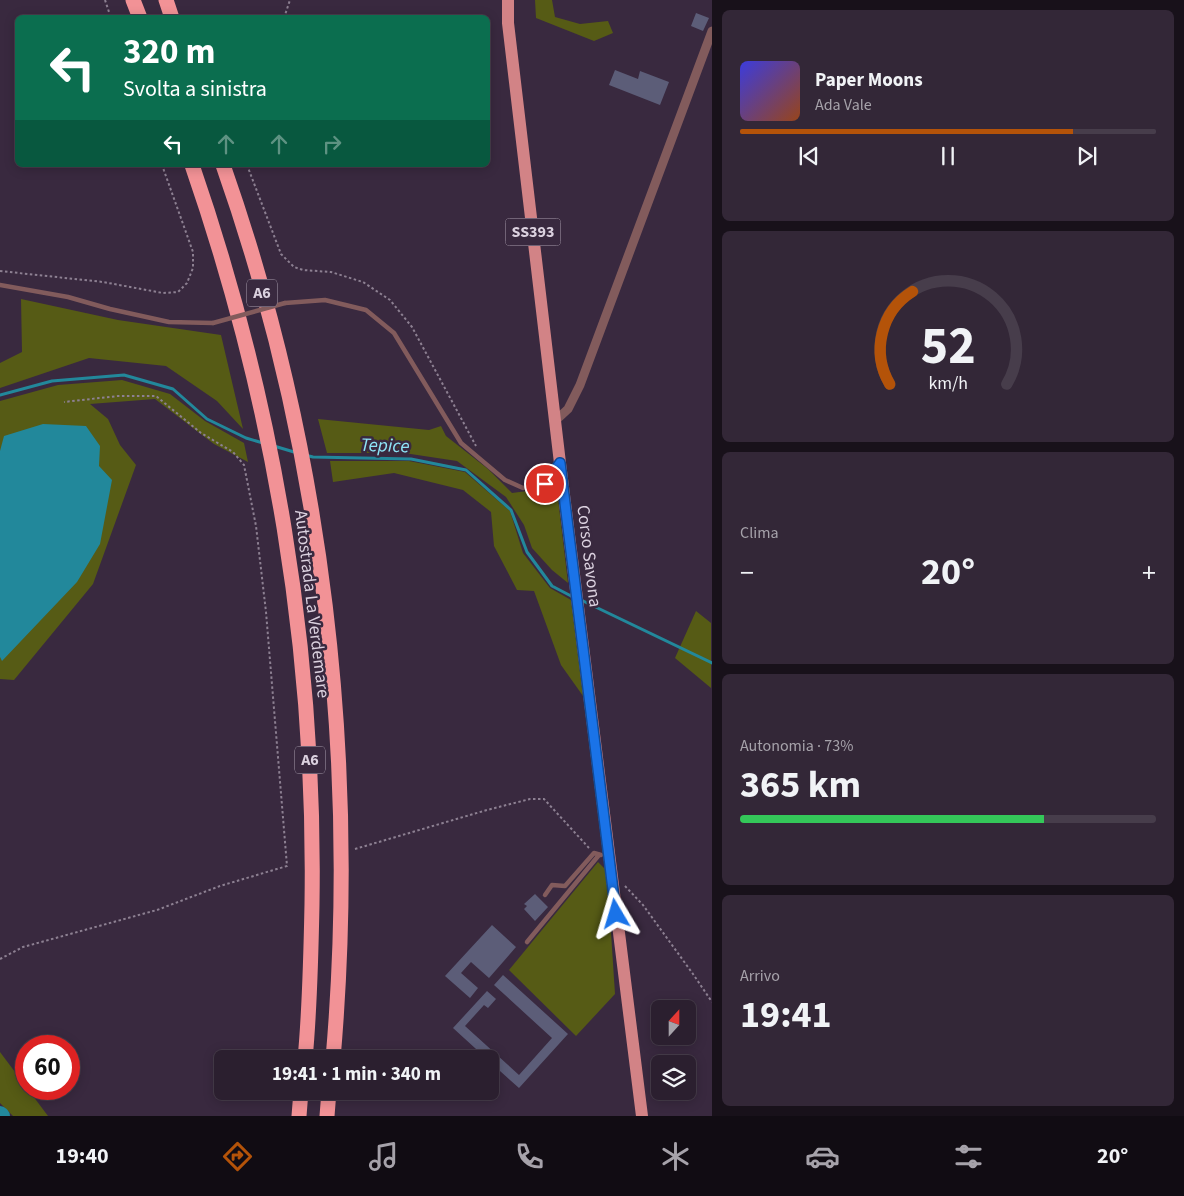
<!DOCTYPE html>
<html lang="it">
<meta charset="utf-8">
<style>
:root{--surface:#2b1f2f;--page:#332737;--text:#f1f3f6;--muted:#a6a2aa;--line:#473d4b;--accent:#b45309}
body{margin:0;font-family:"Source Sans 3",sans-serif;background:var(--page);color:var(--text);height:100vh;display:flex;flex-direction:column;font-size:19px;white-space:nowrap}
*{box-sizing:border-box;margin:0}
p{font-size:16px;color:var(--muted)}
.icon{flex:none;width:28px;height:28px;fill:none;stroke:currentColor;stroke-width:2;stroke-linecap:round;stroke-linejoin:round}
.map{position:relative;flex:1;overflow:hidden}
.sheet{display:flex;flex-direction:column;gap:10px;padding:10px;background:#18111a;width:472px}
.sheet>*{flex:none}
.hud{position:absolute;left:15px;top:15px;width:475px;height:152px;border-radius:8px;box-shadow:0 2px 12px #0003,0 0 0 1px var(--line);background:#0b6e4f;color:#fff;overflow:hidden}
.needle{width:32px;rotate:21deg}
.buttons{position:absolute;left:651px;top:1000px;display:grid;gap:10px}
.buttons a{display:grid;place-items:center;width:45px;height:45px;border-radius:8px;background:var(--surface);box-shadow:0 2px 12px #0003,0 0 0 1px var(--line);font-size:25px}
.speed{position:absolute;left:15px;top:1035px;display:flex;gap:10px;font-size:25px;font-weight:700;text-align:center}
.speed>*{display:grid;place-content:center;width:65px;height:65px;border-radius:50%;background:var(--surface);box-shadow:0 2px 12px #0003,0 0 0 1px var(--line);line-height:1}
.speed .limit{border:8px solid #d22;background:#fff;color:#111}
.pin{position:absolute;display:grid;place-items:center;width:42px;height:42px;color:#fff;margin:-21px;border:2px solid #fff;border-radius:50%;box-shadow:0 1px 5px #0007}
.me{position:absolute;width:55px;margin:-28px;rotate:353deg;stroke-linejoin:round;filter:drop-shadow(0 0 4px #0008)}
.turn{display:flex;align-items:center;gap:18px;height:105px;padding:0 25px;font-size:22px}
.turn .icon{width:65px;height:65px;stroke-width:2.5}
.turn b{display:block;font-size:35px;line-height:42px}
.lanes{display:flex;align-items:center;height:48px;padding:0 25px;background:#0003;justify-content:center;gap:25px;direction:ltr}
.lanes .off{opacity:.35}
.big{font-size:38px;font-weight:700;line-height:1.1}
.sheet .widget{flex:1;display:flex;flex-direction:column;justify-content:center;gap:8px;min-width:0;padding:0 18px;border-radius:8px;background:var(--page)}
.sheet .dial{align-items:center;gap:0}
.dial svg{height:130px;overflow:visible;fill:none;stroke:var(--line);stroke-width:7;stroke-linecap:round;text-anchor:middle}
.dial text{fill:var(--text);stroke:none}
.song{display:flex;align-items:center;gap:15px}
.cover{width:60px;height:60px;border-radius:8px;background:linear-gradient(135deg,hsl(240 70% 55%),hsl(20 70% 35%))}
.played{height:5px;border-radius:2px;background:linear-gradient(90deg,var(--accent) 80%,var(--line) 80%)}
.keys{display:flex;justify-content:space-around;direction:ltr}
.heat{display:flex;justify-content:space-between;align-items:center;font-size:28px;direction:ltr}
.charge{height:8px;border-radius:4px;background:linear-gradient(90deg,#34c759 73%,var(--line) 0)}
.trip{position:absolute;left:214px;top:1050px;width:285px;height:50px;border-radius:8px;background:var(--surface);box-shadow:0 2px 12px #0003,0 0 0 1px var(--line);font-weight:700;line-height:50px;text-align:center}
.tab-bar{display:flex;height:80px;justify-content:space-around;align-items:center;background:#110c13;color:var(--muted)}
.tab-bar .icon{width:35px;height:35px}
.tab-bar .on{color:var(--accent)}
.tab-bar b{font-size:22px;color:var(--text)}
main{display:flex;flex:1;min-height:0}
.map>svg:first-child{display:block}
.green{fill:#565b15}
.water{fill:#22889b}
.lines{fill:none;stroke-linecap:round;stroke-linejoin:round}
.stream{stroke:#22889b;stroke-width:3}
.river{stroke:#22889b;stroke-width:18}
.building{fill:#5c5d78}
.path{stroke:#8d8092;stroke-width:2;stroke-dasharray:2.5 2.5;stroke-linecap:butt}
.service{stroke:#825b5c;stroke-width:4.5}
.minor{stroke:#825b5c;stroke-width:9}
.primary{stroke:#d28386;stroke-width:12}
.motorway{stroke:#f29296;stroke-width:15}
.service-bridge{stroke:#825b5c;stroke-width:4.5}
.route-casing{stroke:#114b97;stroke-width:12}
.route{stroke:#1a73e8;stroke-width:9}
.labels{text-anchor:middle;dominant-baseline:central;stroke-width:5;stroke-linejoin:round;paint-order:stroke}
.shield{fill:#39293f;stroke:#aa9faf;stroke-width:1}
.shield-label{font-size:16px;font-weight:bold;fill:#dbd1df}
.street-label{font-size:18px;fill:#dbd1df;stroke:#39293f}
.water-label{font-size:19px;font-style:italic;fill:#8ee5f7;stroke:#39293f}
</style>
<main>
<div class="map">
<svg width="712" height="1116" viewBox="0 0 712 1116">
<rect width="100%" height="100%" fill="#39293f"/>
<g class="green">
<polygon points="535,0 552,0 555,17 580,24 608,21 613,33 594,41 536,18"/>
<polygon points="21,299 118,320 221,335 243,429 217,401 166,366 89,358 0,388 0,363 22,352"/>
<polygon points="122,380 170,394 205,421 244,443 248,462 214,444 155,399 90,404 108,419 120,445 136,465 93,584 14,680 0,679 0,401 58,385"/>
<polygon points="318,419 429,430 441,426 446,436 488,469 512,493 550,488 558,499 568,583 552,570 532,548 524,525 506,497 457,461 404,453 327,453"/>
<polygon points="330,461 409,461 465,472 510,511 523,553 550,588 571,600 583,696 561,665 534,591 517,590 494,546 491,512 463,490 394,473 333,482"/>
<polygon points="696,611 711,623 711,688 675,658"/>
<polygon points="598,862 607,871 615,994 576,1036 509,970"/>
<polygon points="0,1052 48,1116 13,1116 0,1103"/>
</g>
<polygon class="water" points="43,424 86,426 100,446 99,466 112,480 100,544 77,582 2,661 0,657 0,451 4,436"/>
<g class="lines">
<g class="stream">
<polyline points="0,395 52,381 124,375 173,389 207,419 246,438 263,443"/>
<polyline points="274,446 294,452"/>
<polyline points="305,455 313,457 411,459 466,470 511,510 527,552 552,586 573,597"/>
<polyline points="581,600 712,663"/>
</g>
<polyline class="river" points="0,1115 1,1116"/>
</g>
<g class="building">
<polygon points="696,13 709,18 703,31 691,26"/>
<polygon points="615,70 638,79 640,71 669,82 660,105 609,85"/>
<polygon points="535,894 548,907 535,921 524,909 527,906 524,904"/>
<polygon points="492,925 516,947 489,978 471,962 461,973 478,988 470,998 445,976"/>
<polygon points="503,975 568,1034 519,1088 490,1062 490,1059 487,1059 453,1028 487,991 496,999 488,1008 484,1005 465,1026 519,1075 552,1038 494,985"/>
</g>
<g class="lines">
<g class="path">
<polyline points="105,0 111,18"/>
<polyline points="284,18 290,0"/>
<polyline points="247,165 281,254 294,267 303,270 331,272 363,282 390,300 412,327 476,446"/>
<polyline points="0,271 103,282 163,293 178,292 187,283 193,268 193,252 162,165"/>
<polyline points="355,849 487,810 530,799 544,799 589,848"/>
<polyline points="625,886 643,905 693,974 712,1002"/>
<polyline points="0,959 23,947 157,910 220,886 287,866 266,612 256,526 244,465 233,452 201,433 156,396 118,396 64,402"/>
</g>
<g class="service">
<polyline points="0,285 68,297 110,309 169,322 213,323"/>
<polyline points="285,303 325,300 366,310 394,333 461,443 505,480 523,488 545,484 558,466"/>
<polyline points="545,895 552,885 565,886 594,853 601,855"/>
<polyline points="527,942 599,855"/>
</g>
<polyline class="minor" points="555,421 568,409 580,385 712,31"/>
<polyline class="primary" points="508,0 508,23 560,463 642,1116"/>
<g class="motorway">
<polyline points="133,0 140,18"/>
<polyline points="166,0 172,18"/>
<path d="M192,165C274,402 316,652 312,904C311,955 310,1008 305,1059"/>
<path d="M223,165C323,449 359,759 333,1059"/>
<polyline points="299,1116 301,1091"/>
<polyline points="327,1116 329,1091"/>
</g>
<polyline class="service-bridge" points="213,323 285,303"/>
</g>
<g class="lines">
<defs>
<polyline id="route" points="545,484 560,463 616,914"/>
</defs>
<use href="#route" class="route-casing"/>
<use href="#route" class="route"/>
</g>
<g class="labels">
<g class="shield">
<rect x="505.5" y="218.5" width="55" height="27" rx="4"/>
<rect x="247" y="279.5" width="30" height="27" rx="4"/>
<rect x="295" y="746.5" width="30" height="27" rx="4"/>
</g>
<g class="shield-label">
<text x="533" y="232">SS393</text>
<text x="262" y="293">A6</text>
<text x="310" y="760">A6</text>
</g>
<g class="street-label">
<text transform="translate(589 556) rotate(83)">Corso Savona</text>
<text transform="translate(312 604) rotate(83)">Autostrada La Verdemare</text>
</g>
<g class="water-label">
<text transform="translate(385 446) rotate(2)">Tepice</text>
</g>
</g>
</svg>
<div class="buttons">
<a><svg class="needle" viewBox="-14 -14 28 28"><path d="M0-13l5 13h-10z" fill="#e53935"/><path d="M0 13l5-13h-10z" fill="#a6a2aa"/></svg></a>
<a><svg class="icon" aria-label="layers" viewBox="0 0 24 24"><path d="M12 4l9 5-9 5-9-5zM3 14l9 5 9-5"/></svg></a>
</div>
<div class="speed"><div class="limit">60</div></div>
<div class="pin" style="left:545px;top:484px;background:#d93025"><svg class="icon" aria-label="arrive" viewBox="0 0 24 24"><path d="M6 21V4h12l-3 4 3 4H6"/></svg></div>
<svg class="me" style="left:616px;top:914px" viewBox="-20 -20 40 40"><path d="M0-17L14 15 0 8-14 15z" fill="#1a73e8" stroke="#fff" stroke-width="4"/></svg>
<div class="trip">19:41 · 1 min · 340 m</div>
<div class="hud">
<div class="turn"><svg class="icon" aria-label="left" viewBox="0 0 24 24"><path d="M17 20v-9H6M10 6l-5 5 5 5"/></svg><div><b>320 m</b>Svolta a sinistra</div></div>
<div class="lanes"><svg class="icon" aria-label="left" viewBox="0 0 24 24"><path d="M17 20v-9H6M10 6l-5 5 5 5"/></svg><svg class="icon off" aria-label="ahead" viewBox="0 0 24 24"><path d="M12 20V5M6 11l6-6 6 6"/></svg><svg class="icon off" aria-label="ahead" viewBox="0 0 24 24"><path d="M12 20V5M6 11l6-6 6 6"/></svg><svg class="icon off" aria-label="right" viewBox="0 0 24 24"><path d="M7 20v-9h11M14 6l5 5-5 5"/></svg></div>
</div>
</div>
<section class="sheet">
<div class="widget">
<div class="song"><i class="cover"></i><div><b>Paper Moons</b><p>Ada Vale</p></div></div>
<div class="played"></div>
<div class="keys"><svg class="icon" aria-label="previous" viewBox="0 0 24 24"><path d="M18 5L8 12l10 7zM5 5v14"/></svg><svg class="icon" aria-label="pause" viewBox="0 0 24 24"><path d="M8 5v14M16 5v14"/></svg><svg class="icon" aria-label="next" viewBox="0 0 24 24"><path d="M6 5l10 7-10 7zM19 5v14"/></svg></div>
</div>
<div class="widget dial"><svg viewBox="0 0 100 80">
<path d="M14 69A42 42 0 1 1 86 69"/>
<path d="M14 69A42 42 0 0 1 28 12" stroke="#b45309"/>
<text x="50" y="56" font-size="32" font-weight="700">52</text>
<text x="50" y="72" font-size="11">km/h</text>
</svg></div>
<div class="widget"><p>Clima</p>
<div class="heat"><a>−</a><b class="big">20°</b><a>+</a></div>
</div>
<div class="widget"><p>Autonomia · 73%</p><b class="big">365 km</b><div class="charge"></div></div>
<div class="widget"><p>Arrivo</p><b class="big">19:41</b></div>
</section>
</main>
<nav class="tab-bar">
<b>19:40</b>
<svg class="icon on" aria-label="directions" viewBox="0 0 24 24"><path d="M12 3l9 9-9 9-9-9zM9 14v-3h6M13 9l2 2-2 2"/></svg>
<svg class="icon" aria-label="music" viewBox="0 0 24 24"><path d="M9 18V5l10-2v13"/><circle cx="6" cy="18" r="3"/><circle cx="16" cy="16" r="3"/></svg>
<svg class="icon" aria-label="phone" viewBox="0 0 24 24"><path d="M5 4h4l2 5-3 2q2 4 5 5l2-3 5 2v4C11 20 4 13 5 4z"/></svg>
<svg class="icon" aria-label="climate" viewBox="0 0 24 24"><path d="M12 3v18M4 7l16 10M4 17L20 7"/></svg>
<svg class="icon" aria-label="car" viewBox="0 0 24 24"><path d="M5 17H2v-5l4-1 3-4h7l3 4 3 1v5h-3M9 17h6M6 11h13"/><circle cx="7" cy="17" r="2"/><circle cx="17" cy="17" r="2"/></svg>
<svg class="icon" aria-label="filters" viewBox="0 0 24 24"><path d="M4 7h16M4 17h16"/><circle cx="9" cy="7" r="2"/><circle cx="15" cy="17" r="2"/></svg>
<b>20°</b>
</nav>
